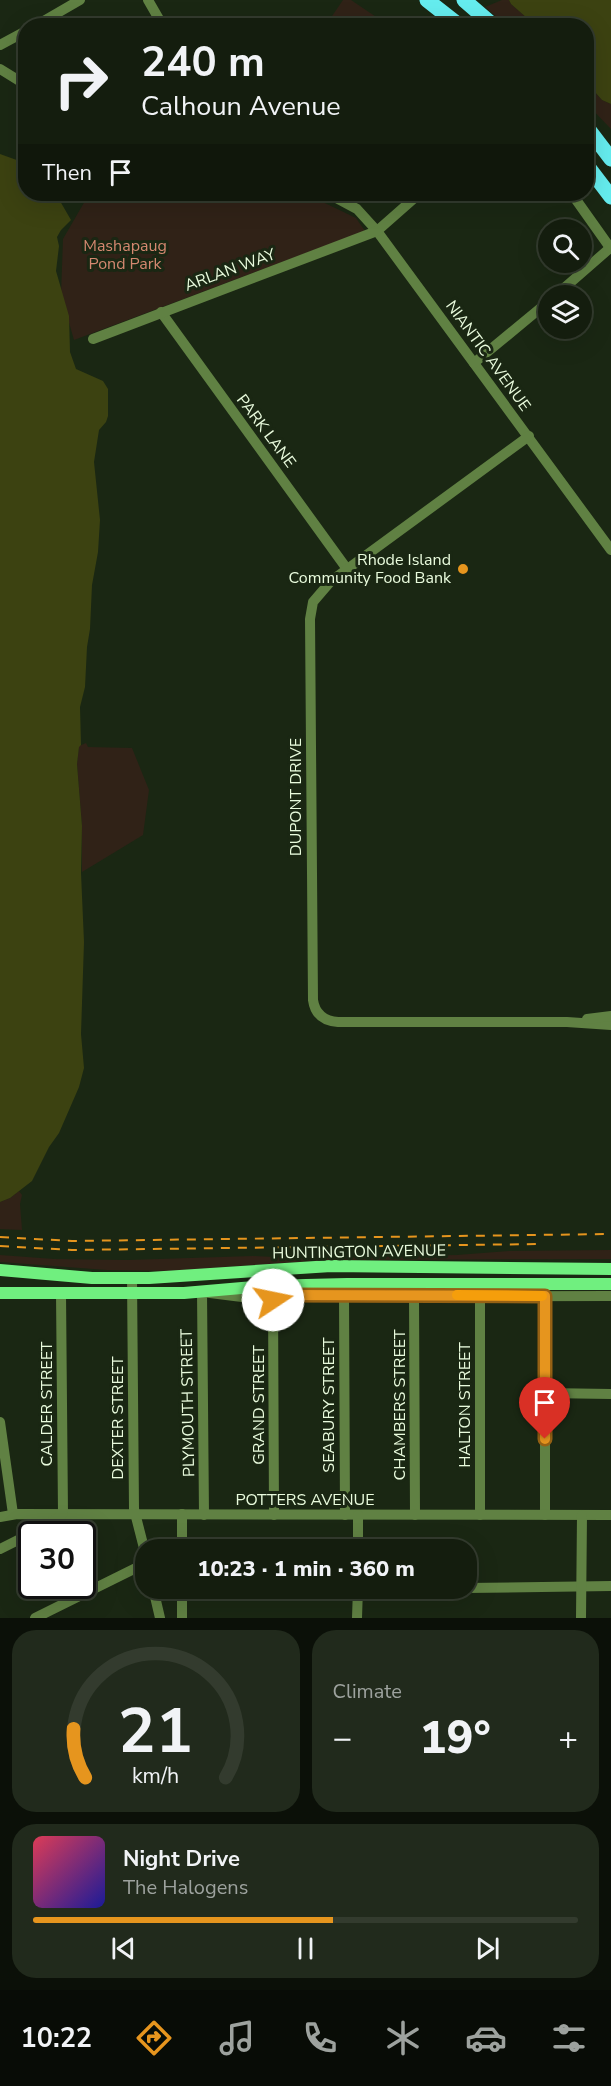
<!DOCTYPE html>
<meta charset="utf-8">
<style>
:root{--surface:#141d0e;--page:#212a1c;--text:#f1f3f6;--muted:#9da29e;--line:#333b2e;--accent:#e6951e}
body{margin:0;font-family:"Nunito Sans",sans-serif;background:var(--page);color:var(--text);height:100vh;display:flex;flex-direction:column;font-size:22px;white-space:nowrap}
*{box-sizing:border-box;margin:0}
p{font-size:20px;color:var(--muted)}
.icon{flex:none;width:33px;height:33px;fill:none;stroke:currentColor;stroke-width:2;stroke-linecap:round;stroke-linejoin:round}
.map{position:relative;height:1618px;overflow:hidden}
.panel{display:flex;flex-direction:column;gap:12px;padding:12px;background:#0b1008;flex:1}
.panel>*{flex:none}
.hud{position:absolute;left:18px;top:18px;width:576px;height:183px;border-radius:24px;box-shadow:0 6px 24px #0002,0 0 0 2px var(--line);background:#141d0e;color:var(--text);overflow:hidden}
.fabs{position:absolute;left:538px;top:219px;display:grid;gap:12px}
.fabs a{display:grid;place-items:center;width:54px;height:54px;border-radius:50%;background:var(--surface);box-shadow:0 6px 24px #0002,0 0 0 2px var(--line);font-size:30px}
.speed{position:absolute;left:18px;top:1521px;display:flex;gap:12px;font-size:30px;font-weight:700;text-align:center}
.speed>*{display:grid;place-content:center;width:78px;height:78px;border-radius:50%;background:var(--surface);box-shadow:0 6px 24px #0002,0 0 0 2px var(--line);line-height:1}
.speed .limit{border:3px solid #111;border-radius:9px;background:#fff;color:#111}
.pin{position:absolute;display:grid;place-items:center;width:51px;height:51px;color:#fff;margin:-62px -26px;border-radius:50% 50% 50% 0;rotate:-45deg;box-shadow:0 0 6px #0007}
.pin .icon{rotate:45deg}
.me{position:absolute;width:66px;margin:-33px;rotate:79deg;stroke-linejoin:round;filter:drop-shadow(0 0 4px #0008)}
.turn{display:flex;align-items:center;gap:21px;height:126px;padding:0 24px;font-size:27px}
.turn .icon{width:78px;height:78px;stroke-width:2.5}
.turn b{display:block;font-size:42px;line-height:51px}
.then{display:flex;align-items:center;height:57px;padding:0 24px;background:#0003;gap:12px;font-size:22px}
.big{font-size:45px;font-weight:800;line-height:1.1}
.panel .widget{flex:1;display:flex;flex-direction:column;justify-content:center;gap:9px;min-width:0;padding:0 21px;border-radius:24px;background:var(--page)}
.panel .dial{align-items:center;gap:0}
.dial svg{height:156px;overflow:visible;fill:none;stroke:var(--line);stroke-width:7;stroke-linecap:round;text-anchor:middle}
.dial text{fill:var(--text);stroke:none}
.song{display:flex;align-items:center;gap:18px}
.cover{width:72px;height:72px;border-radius:9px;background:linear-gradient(135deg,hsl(350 70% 55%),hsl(240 70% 35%))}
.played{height:6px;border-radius:3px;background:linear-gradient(90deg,var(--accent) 55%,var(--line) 55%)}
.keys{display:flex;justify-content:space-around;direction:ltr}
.heat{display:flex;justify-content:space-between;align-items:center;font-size:33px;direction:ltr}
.panel .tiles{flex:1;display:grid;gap:12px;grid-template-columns:1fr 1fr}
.widget:last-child{grid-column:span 2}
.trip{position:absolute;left:135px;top:1539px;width:342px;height:60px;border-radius:24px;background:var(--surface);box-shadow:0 6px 24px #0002,0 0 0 2px var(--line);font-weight:800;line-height:60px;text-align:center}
.dock{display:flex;height:96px;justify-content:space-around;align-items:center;background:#080c06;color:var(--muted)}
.dock .icon{width:42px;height:42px}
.dock .active{color:var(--accent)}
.dock b{font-size:27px;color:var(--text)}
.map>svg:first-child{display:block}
.green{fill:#302217}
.water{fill:#3c4211}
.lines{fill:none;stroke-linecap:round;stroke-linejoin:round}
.minor{stroke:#608143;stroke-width:10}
.major{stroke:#70ef7f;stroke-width:12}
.highway{stroke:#65ecee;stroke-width:15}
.rail{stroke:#e6951e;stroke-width:2;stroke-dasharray:9 8;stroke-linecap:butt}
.route-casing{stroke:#966114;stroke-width:15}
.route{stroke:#e6951e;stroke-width:10}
.slow{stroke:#f59e0b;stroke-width:10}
.poi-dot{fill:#e6951e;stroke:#1a2713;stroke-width:2}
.labels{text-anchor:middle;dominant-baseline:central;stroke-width:6;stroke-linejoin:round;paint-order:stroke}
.park-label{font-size:16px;fill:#d48870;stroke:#1a2713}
.street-label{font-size:16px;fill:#e9fbdd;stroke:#1a2713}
.poi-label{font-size:16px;fill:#e9fbdd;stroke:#1a2713;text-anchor:end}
</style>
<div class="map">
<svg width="611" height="1618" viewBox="0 0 611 1618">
<rect width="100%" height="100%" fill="#1a2713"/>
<g class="green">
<polygon points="343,0 351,0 388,25 326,25"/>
<polygon points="502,0 509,0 511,4 535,25 506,25 485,7"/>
<polygon points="586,83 602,100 611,104 611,129 587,104"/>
<polygon points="89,194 306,194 356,218 365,231 74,340 61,295 63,239"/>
<polygon points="86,743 88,747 132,748 149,790 143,835 82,872 82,826 77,764 79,746"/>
<polygon points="19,1191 22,1195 20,1204 22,1230 0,1229 0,1202 10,1198"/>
<polygon points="611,1250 611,1259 325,1260 168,1271 107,1270 0,1262 0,1255 54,1259 127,1260 253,1256 294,1258 457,1255 509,1251"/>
</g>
<g class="water">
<polygon points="509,0 611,0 611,104 602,100 587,83 586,26 535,25 511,4"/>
<polygon points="0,154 25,163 26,194 59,194 60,201 71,220 61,230 57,237 59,246 56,271 69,316 70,352 76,369 103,381 108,389 108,416 106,422 99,430 94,462 100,520 98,552 92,585 90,629 87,647 85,687 80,707 81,745 79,747 77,764 82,826 81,873 84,942 81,1034 84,1068 79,1087 59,1133 49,1147 32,1181 10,1198 0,1202"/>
</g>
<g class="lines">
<g class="minor">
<polyline points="148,0 163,26"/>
<polyline points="35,26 80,0"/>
<polyline points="0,45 26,31"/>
<polyline points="0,69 26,85"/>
<polyline points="329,194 357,209 377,231 611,550"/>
<polyline points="572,194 611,249"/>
<polyline points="555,296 610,248"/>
<polyline points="161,312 347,569"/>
<polyline points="93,339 377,231 419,194"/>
<polyline points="474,363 549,301"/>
<path d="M529,436L331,581L313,602L310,619L313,1000C315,1014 324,1021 338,1022H567L611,1025"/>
<polyline points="587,1019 611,1016"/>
<polyline points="132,1278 134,1509 146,1556"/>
<polyline points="273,1295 274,1515"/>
<polyline points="344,1295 345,1515"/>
<polyline points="414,1295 415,1515"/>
<polyline points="480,1296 480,1515"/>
<polyline points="545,1393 611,1394"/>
<polyline points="0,1422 13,1514"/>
<polyline points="204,1515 202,1292 242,1297 611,1296"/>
<polyline points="545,1515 545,1296"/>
<polyline points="0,1517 17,1514 611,1515"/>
<polyline points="0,1549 46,1526 63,1514 61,1293"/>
<polyline points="182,1550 182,1514"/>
<polyline points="358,1550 358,1515"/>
<polyline points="153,1588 160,1618"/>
<polyline points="466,1588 611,1586"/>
<polyline points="358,1591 465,1588"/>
<polyline points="35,1618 146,1563"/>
<polyline points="182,1618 182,1588"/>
<polyline points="357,1618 358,1588"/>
<polyline points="581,1618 582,1515"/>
</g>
<g class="major">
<polyline points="0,1270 92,1278 149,1278 331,1266 611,1269"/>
<polyline points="0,1293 184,1293 265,1286 347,1284 611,1284"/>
</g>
<g class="highway">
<polyline points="427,0 460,26"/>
<polyline points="464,0 494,26"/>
<polyline points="586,126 611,159"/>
<polyline points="586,164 611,197"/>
</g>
<g class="rail">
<polyline points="0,1237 72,1241 611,1234"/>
<polyline points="0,1246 72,1250 540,1244"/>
</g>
</g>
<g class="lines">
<defs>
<polyline id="route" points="273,1300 273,1295 282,1295 545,1296 545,1439"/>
</defs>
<use href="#route" class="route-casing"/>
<use href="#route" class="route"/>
<polyline class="slow" points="457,1295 542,1296"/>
</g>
<circle class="poi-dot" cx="463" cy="569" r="6"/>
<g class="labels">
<g class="park-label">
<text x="125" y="246">Mashapaug<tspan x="125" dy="18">Pond Park</tspan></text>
</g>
<g class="street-label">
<text transform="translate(230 270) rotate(-20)">ARLAN WAY</text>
<text transform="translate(488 356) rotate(54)">NIANTIC AVENUE</text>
<text transform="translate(266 431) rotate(53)">PARK LANE</text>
<text transform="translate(296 797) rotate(-90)">DUPONT DRIVE</text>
<text transform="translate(359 1252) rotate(-1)">HUNTINGTON AVENUE</text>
<text transform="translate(188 1403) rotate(-91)">PLYMOUTH STREET</text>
<text transform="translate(47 1404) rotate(-90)">CALDER STREET</text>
<text transform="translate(259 1405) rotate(-90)">GRAND STREET</text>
<text transform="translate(329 1405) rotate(-90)">SEABURY STREET</text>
<text transform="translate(400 1405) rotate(-90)">CHAMBERS STREET</text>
<text transform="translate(465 1405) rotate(-90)">HALTON STREET</text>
<text transform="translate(118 1418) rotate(-90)">DEXTER STREET</text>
<text x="305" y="1500">POTTERS AVENUE</text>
</g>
<g class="poi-label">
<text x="451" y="560">Rhode Island<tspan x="451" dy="18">Community Food Bank</tspan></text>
</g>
</g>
</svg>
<div class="fabs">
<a><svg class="icon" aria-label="search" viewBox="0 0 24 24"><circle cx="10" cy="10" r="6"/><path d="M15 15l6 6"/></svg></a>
<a><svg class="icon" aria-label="layers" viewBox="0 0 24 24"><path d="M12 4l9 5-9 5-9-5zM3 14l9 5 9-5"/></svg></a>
</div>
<div class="speed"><div class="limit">30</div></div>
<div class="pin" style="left:545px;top:1439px;background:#d93025"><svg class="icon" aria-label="arrive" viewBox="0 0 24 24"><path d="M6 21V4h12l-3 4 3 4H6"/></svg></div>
<svg class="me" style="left:273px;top:1300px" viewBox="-20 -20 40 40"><circle r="19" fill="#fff"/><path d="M0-13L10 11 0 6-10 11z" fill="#e6951e"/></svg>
<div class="trip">10:23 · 1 min · 360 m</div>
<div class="hud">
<div class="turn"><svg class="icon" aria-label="right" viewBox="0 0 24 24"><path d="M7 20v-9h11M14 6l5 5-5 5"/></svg><div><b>240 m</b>Calhoun Avenue</div></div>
<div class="then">Then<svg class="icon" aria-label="arrive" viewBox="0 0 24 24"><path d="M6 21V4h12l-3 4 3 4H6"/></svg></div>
</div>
</div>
<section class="panel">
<div class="tiles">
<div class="widget dial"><svg viewBox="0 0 100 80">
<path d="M14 69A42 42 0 1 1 86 69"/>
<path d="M14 69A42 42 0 0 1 8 44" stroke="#e6951e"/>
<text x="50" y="56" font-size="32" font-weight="700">21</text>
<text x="50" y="72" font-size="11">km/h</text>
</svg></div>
<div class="widget"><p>Climate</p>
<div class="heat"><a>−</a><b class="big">19°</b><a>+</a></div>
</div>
<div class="widget">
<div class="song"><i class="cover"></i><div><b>Night Drive</b><p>The Halogens</p></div></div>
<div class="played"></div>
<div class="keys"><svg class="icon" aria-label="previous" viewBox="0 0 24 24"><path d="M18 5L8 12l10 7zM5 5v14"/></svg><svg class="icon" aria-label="pause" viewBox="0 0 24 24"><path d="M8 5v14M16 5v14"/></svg><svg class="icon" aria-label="next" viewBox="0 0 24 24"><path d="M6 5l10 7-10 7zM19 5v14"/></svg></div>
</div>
</div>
</section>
<nav class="dock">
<b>10:22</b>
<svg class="icon active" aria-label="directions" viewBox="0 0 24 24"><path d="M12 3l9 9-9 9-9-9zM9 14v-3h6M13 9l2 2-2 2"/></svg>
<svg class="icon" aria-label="music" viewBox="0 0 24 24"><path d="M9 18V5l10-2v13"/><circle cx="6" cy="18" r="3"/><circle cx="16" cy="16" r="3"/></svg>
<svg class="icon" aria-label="phone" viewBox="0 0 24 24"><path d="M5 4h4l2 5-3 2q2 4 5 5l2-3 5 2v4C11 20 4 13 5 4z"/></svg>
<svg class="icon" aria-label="climate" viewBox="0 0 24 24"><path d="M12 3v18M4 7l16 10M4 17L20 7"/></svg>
<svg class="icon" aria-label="car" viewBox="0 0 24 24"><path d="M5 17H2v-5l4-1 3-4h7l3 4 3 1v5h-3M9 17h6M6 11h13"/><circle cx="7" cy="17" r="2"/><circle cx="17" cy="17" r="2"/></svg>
<svg class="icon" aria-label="filters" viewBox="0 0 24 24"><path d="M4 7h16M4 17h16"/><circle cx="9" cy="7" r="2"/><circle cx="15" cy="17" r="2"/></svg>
</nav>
